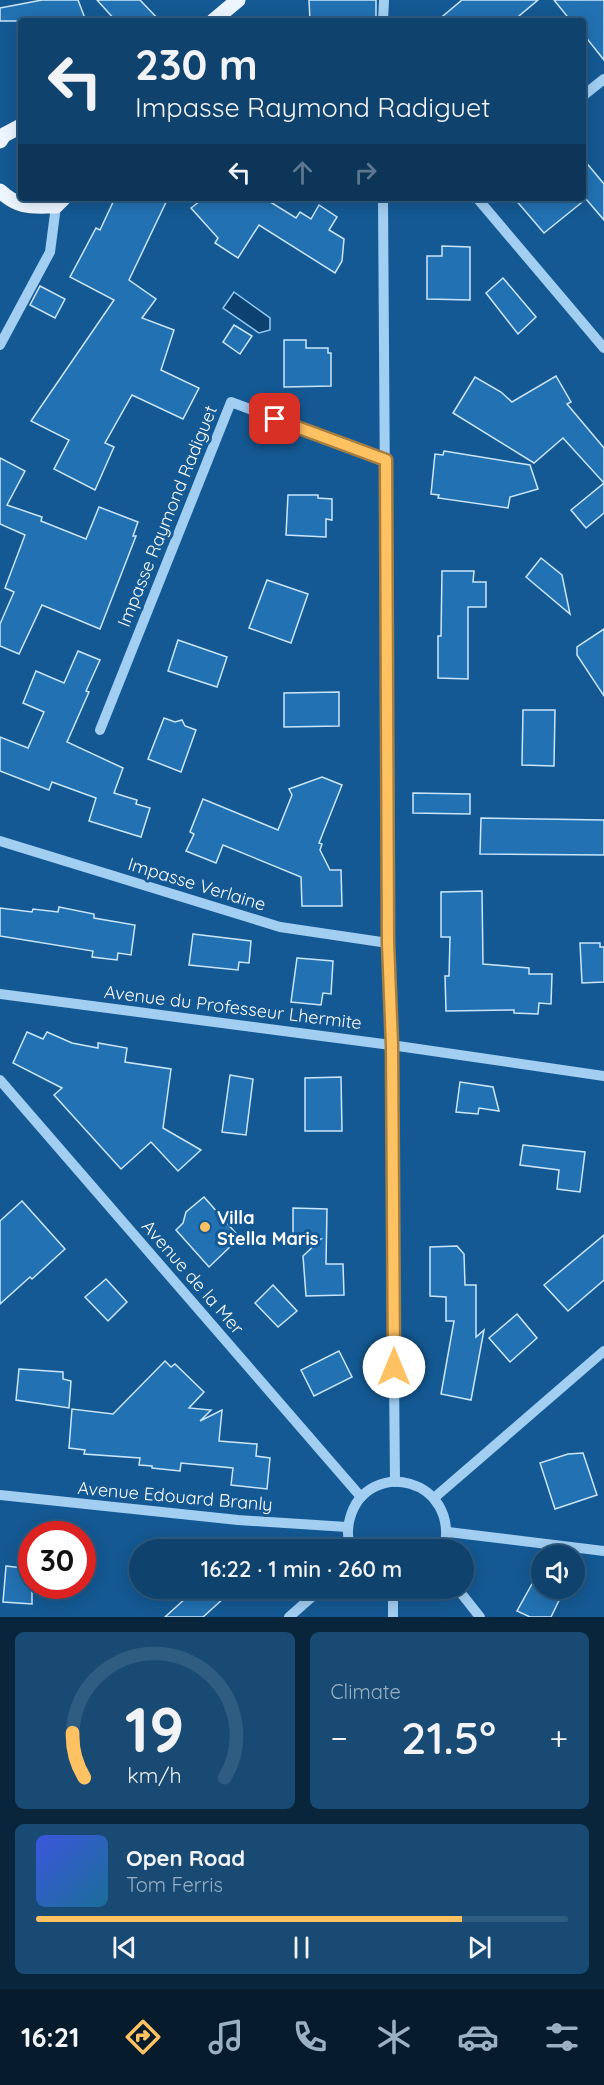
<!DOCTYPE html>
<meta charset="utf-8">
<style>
:root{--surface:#0f436e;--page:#184a73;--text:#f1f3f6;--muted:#9bb0c2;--line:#2f5c81;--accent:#ffc263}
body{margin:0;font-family:Quicksand,sans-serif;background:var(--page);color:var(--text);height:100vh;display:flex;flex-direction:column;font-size:22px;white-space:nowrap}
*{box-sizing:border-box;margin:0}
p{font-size:20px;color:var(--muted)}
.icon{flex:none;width:33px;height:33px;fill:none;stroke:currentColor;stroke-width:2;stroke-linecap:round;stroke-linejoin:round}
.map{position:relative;height:1617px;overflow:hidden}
.panel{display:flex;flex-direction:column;gap:15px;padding:15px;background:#08253c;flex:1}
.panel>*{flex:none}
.guide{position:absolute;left:18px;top:18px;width:568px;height:183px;border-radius:6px;box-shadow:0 3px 15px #0003,0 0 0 2px var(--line);background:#0f436e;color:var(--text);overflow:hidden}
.controls{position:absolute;left:531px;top:1545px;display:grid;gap:12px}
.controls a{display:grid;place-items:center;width:54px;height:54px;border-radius:50%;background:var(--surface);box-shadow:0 3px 15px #0003,0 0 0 2px var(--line);font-size:30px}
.speed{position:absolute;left:18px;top:1521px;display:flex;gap:12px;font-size:30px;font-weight:700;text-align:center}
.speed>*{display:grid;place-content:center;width:78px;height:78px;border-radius:50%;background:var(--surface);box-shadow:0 3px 15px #0003,0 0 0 2px var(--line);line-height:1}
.speed .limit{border:9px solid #d22;background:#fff;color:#111}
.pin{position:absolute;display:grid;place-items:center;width:51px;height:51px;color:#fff;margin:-26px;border-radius:12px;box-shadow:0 3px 9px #0006}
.me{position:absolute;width:66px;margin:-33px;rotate:0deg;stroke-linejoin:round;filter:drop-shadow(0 0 4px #0008)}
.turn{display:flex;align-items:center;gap:21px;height:126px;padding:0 18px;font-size:27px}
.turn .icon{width:78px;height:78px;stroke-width:2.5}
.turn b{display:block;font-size:42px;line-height:51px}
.lanes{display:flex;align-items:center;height:57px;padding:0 18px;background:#0003;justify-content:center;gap:30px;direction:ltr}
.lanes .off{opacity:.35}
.big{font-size:45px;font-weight:600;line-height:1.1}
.panel .widget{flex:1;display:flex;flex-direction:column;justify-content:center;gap:9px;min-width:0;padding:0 21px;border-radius:9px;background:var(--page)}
.panel .dial{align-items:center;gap:0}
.dial svg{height:156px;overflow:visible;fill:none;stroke:var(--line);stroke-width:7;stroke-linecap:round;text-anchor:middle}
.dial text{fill:var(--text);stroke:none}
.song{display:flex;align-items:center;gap:18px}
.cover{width:72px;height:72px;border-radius:9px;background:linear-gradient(135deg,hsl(230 70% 55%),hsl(200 70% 35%))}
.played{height:6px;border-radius:3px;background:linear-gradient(90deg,var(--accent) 80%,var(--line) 80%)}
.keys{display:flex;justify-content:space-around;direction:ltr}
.heat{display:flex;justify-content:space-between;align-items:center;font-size:33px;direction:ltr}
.panel .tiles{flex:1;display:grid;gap:15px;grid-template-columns:1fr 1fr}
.widget:last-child{grid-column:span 2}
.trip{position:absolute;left:129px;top:1539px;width:345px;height:60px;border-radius:30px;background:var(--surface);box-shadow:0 3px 15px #0003,0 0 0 2px var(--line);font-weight:600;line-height:60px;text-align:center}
.tab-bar{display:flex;height:96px;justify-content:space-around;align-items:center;background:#061b2c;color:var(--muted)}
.tab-bar .icon{width:42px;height:42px}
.tab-bar .current{color:var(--accent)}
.tab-bar b{font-size:27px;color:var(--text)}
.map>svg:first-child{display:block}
.water{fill:#0c4170;stroke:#94cbf5;stroke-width:1.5}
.building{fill:#2271b2;stroke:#cae6fc;stroke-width:1.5}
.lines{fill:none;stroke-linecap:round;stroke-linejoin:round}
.minor{stroke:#a2cef2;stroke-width:10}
.major{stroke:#edf6ff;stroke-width:15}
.route-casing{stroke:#a67e40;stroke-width:15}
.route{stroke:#ffc263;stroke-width:10}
.poi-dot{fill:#ffc263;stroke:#145993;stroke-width:2}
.labels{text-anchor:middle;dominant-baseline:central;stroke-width:6;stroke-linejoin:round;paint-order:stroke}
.street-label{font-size:18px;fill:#fff;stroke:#145993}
.poi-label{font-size:18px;font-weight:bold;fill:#fff;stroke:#145993;text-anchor:start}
</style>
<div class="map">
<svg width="604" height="1617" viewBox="0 0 604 1617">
<rect width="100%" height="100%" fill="#145993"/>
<polygon class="water" points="234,292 270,318 270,330 259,333 223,308"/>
<g class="building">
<polygon points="42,0 78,0 86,21 0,21 0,8"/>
<polygon points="97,0 140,0 160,21 116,21"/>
<polygon points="309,0 376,0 376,17 310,21"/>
<polygon points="462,0 538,0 513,21 437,21"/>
<polygon points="554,0 604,0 604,60 584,35 584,21 571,21"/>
<polygon points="584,160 604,184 604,220 586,199 544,233 514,198 585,198 584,196"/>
<polygon points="115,198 168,198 129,280 156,299 142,318 174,330 161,370 199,388 183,419 132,395 105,443 114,447 95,490 54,469 69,440 31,421 114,300 70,277 96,228 100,230"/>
<polygon points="204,198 264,198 296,218 300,212 311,219 319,205 337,217 329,230 344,239 342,261 335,273 259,225 238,258 215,243 218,238 191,208"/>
<polygon points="442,246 470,247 470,300 427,299 427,256 442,256"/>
<polygon points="503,278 536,317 518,334 486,293"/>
<polygon points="40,286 65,299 55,318 30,305"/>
<polygon points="234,325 252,336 240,354 223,342"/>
<polygon points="284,340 306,340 306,348 328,348 328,353 331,353 331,386 284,387"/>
<polygon points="556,376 571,402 567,404 604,448 604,513 586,528 571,510 604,483 563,438 534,463 453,413 475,377 501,392 512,402"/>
<polygon points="444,451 530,465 538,489 510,497 508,508 438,498 439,495 431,494 435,454 443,455"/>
<polygon points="0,458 25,471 7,505 42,517 41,521 86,539 99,507 138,522 133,536 136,536 100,629 42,605 19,654 0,646 0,624 14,592 5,588 25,535 0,524"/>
<polygon points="288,495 318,495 318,498 332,499 332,520 326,519 326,537 286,535"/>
<polygon points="541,558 562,575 570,614 526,577"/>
<polygon points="442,571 474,571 473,582 486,582 486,607 468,607 468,679 438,678 438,636 441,636"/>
<polygon points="267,580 308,594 291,643 249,628"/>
<polygon points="604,629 604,696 577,655 577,647"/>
<polygon points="178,640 227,657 217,687 168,671"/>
<polygon points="78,651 100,660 86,691 89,692 67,742 123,768 114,793 137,800 136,804 150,808 141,837 89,821 96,798 52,782 49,790 0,771 0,737 28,748 44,712 23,703 36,671 64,683"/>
<polygon points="339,692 339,726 284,727 284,693"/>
<polygon points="523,710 555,710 554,766 522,765"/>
<polygon points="164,718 175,722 182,720 185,726 196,730 181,772 148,759"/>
<polygon points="322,777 342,785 319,843 322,844 320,850 330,870 341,870 342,906 302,906 301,877 223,845 216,863 186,851 194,834 190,832 203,799 278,830 292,795 289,789"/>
<polygon points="413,793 470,794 470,814 413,813"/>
<polygon points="481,818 604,820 604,855 480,854"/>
<polygon points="482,891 483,964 529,968 529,974 552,974 551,1004 539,1003 538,1014 514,1013 514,1010 446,1011 445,976 449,976 450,937 441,937 441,892"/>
<polygon points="59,907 94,914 94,918 135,925 131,955 118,953 117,960 92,957 93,951 0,936 0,908 32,912 33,909 58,912"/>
<polygon points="193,934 251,941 249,963 239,962 238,970 189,965"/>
<polygon points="580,943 600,943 600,947 604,947 604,982 582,983"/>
<polygon points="297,958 333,961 331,994 323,993 321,1005 291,1002"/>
<polygon points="27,1032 43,1039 47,1032 72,1043 98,1048 98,1043 127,1048 125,1062 171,1069 163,1128 201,1150 178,1171 151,1142 121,1169 54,1095 62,1088 13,1063"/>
<polygon points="230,1075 253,1079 246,1135 222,1132"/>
<polygon points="341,1077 342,1131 305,1131 305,1078"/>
<polygon points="460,1082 493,1087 499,1111 479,1108 478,1114 456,1112"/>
<polygon points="523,1145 585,1152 580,1192 557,1189 559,1170 520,1165"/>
<polygon points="204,1197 241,1239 230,1239 234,1243 209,1267 176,1230 183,1223 186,1212"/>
<polygon points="22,1201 65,1249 32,1279 30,1277 0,1304 0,1221"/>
<polygon points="293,1208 327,1209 326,1264 343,1264 344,1295 306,1296 303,1256 321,1239 293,1239"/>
<polygon points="604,1235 604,1280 568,1311 544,1285"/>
<polygon points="457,1246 464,1254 465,1285 476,1285 476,1337 484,1330 471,1400 441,1394 454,1321 446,1321 446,1297 430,1296 430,1247"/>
<polygon points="106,1279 127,1302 108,1321 85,1297"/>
<polygon points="273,1285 297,1311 278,1327 255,1303"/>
<polygon points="517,1314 537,1338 510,1362 489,1338"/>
<polygon points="339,1351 352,1377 314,1396 301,1370"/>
<polygon points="165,1361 171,1367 175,1364 204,1392 189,1408 211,1410 200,1421 222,1410 219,1441 257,1444 256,1456 270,1458 267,1489 231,1485 233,1468 181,1463 180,1471 152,1468 152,1466 139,1465 140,1458 84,1454 85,1450 69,1448 72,1409 113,1414"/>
<polygon points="19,1369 63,1372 63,1379 71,1381 69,1408 16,1400"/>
<polygon points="583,1453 597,1495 555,1509 540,1463 568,1454"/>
<polygon points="6,1566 32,1569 32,1604 3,1602"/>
<polygon points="532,1584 541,1588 565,1588 551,1617 530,1617 517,1611"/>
<polygon points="197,1588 235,1588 203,1617 165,1617"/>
</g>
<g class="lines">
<g class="minor">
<polyline points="383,21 384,0"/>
<polyline points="584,95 604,79"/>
<polyline points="383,198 388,943 391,1045 395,1482"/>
<polyline points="477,198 604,348"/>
<polyline points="0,345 50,252 56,206"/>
<polyline points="100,730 231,402 386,460"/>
<polyline points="0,841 280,927 388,943"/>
<polyline points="0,994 391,1045 604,1076"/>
<polyline points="0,1080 361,1497"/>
<polyline points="0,1495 238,1520 347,1527"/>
<polyline points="434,1498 604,1351"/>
<polyline points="448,1532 604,1551"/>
<path d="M351,1550C347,1539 347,1529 350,1518C367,1457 461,1477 444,1550"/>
<polyline points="393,1588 393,1617"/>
<polyline points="457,1588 480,1617"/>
<polyline points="289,1617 322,1588"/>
</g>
<g class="major">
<polyline points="213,21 238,0"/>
<polyline points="0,141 4,135 21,126"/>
<path d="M0,191C20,209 31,206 56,206L64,198"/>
</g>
</g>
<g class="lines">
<defs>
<polyline id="route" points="275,419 386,460 388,943 392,1045 394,1367"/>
</defs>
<use href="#route" class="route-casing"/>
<use href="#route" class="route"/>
</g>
<circle class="poi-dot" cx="205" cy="1227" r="6"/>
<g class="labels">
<g class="street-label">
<text transform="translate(167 516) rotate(-68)">Impasse Raymond Radiguet</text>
<text transform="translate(197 884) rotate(17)">Impasse Verlaine</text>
<text transform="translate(233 1007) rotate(7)">Avenue du Professeur Lhermite</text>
<text transform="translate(193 1277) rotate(49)">Avenue de la Mer</text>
<text transform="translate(175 1496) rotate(5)">Avenue Edouard Branly</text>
</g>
<g class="poi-label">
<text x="217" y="1217">Villa<tspan x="217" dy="21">Stella Maris</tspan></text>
</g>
</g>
</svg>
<div class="controls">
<a><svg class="icon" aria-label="sound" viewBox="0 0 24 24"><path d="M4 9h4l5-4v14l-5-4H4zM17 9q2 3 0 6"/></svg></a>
</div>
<div class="speed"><div class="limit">30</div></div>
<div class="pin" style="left:275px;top:419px;background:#d93025"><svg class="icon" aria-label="arrive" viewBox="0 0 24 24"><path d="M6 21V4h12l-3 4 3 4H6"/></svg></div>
<svg class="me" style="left:394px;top:1367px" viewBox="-20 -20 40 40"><circle r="19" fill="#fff"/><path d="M0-13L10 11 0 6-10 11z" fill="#ffc263"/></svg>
<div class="trip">16:22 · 1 min · 260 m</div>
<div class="guide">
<div class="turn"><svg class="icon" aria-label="left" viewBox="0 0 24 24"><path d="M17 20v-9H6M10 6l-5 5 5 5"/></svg><div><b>230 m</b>Impasse Raymond Radiguet</div></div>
<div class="lanes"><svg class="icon" aria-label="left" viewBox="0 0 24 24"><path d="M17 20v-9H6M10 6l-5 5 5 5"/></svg><svg class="icon off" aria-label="ahead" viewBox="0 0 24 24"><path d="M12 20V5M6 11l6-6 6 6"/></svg><svg class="icon off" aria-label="right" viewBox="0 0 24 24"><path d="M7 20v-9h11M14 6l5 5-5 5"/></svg></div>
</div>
</div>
<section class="panel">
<div class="tiles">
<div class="widget dial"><svg viewBox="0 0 100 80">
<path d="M14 69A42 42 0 1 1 86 69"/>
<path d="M14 69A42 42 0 0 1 8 46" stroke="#ffc263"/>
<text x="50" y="56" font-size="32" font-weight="700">19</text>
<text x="50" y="72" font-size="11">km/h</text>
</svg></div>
<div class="widget"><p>Climate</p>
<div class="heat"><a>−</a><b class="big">21.5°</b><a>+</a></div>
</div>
<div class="widget">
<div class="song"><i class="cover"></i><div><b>Open Road</b><p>Tom Ferris</p></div></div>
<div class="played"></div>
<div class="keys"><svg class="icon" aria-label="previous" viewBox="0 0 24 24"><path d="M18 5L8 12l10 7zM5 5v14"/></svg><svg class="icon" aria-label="pause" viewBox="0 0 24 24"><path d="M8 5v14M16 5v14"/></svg><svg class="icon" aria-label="next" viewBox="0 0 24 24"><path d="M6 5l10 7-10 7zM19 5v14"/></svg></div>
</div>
</div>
</section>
<nav class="tab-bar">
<b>16:21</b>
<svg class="icon current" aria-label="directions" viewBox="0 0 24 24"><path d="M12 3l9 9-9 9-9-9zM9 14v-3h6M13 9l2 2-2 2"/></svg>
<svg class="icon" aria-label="music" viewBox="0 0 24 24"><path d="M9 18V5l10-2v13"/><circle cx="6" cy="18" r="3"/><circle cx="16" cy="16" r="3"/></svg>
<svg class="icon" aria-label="phone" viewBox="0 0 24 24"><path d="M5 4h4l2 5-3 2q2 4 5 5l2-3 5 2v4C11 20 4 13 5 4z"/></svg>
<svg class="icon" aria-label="climate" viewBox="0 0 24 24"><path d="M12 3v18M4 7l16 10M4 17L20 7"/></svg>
<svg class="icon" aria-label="car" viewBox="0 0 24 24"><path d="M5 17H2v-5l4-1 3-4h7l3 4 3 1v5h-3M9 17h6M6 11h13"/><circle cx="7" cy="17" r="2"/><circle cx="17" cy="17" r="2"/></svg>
<svg class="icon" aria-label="filters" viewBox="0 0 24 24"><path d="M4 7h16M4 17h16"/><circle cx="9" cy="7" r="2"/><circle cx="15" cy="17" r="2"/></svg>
</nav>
